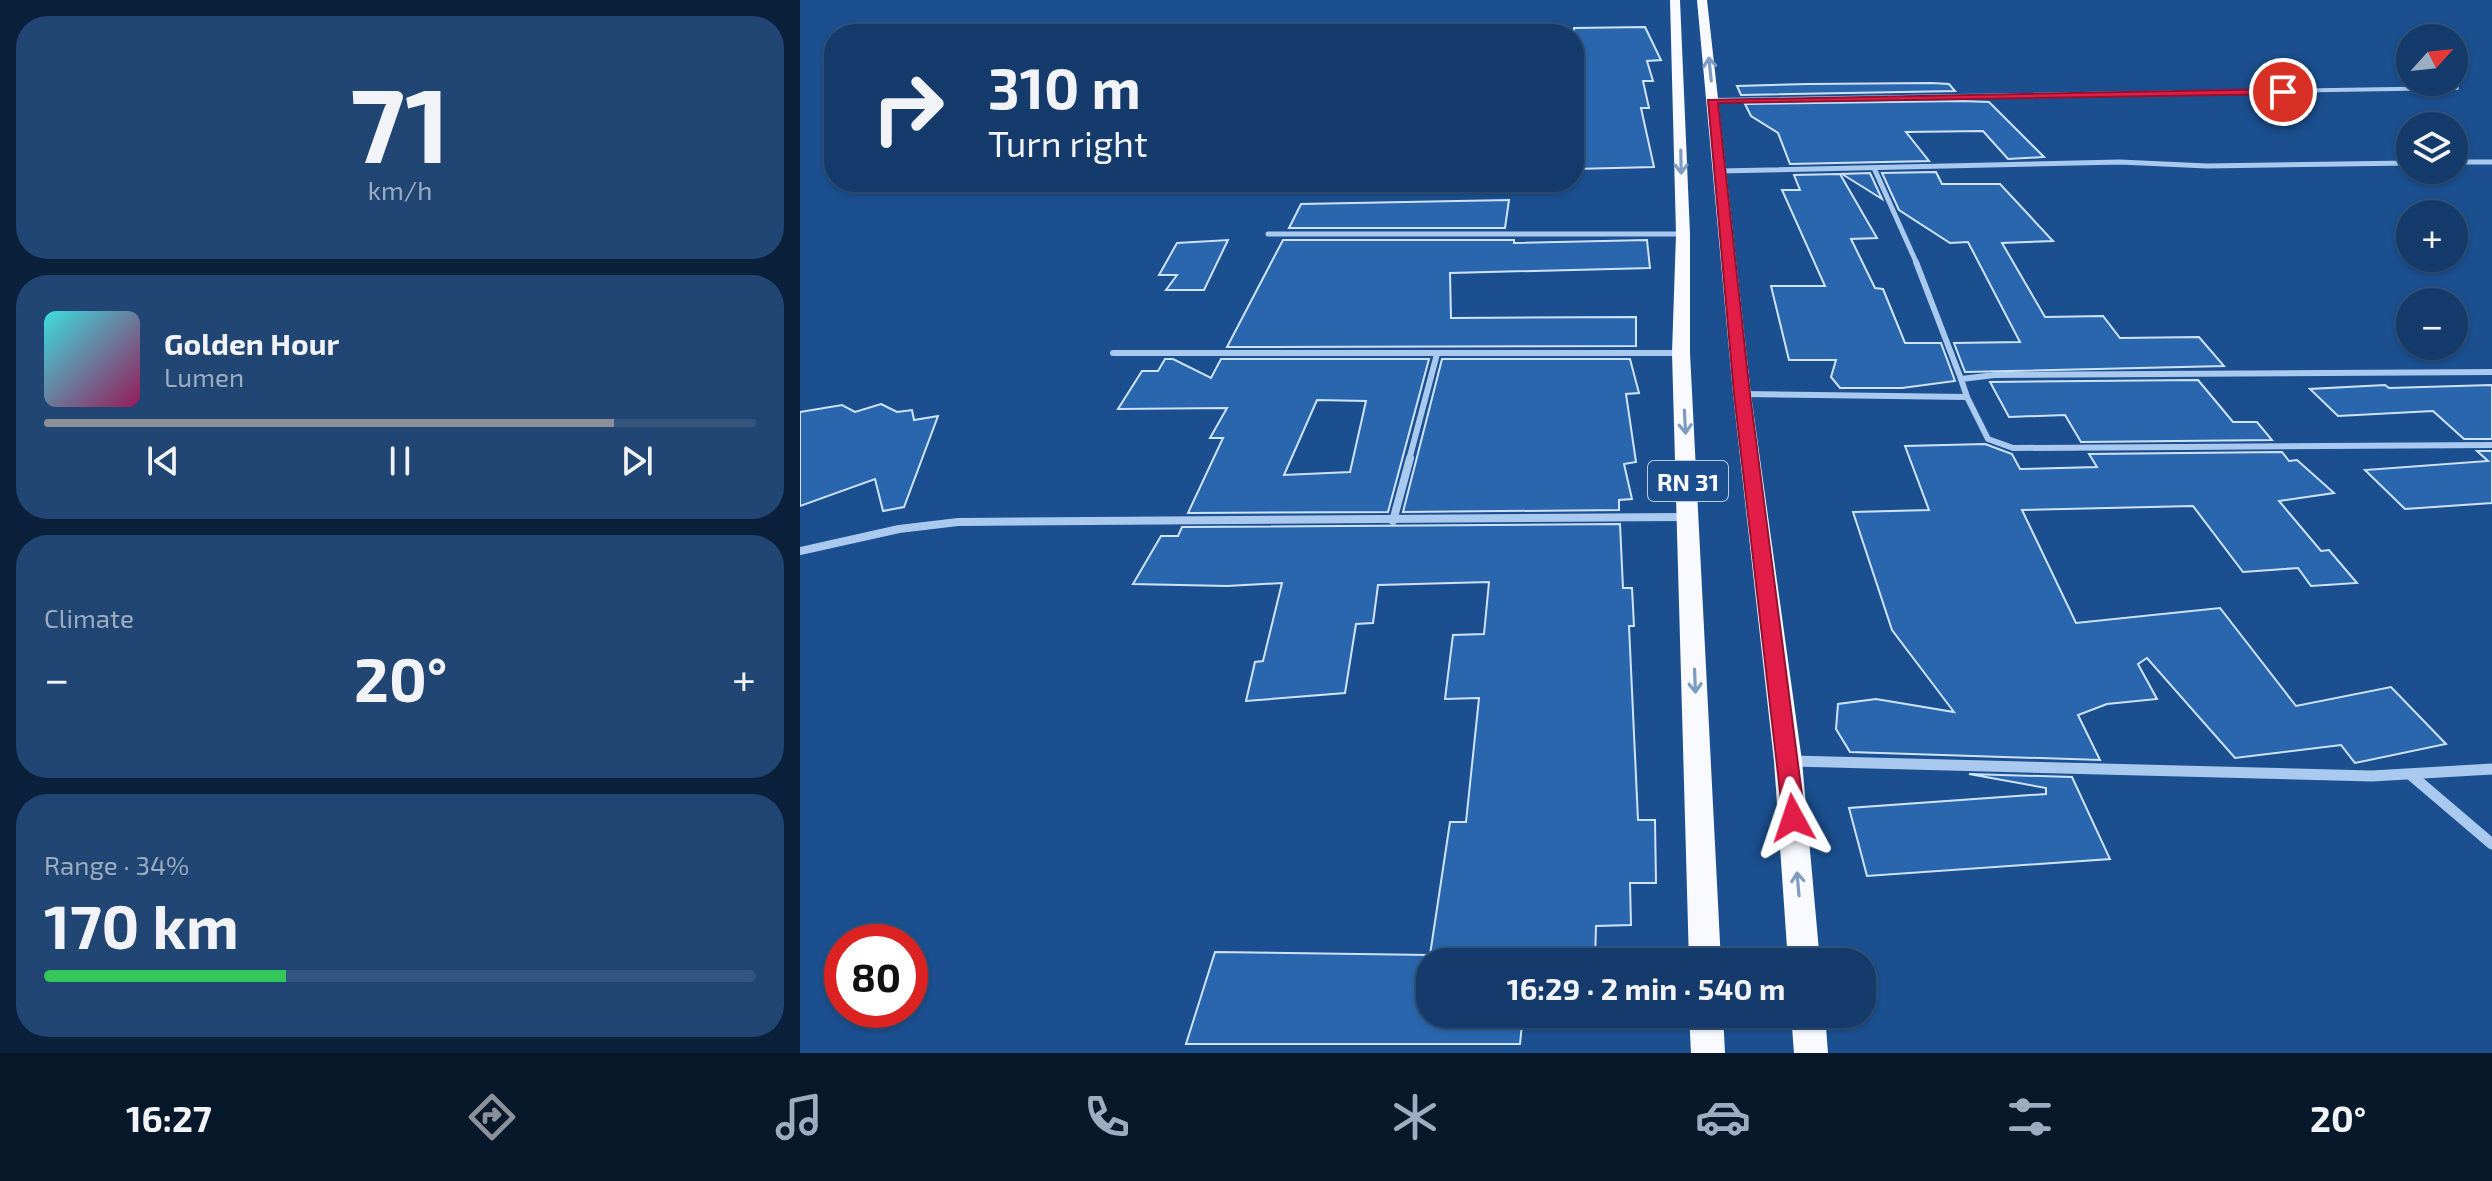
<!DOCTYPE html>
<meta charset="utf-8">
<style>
:root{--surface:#143b6b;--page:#214673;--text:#f1f3f6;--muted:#9dadc1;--line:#33557e;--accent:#8c9099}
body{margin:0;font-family:"Exo 2",sans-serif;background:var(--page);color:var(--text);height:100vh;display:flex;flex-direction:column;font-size:30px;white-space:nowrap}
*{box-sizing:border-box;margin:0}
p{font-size:26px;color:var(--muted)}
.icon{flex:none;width:44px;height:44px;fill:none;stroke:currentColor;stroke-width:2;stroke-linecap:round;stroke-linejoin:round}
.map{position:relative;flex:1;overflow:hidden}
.drawer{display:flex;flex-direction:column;gap:16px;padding:16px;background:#0b203b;width:800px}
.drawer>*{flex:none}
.guide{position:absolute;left:24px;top:24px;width:760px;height:168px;border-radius:32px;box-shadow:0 2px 6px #0004,0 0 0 2px var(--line);background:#143b6b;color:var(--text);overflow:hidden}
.needle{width:52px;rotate:63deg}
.buttons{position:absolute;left:1596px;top:24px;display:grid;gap:16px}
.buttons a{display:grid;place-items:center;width:72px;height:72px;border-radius:50%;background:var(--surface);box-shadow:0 2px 6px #0004,0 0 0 2px var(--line);font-size:40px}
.speed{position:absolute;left:24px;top:924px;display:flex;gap:16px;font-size:40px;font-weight:700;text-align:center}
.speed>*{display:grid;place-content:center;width:104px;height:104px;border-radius:50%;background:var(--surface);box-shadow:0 2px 6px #0004,0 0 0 2px var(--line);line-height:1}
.speed .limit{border:12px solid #d22;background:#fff;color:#111}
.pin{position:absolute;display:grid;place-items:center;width:68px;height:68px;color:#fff;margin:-34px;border:4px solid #fff;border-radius:50%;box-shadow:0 2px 8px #0007}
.me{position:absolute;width:88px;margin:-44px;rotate:355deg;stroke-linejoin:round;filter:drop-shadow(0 0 6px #0008)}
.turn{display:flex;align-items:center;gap:28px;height:168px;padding:0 32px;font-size:36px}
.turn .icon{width:104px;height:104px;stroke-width:2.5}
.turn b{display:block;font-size:56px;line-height:68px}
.big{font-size:60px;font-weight:700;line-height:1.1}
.drawer .widget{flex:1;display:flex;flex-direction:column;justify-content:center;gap:12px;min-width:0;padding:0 28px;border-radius:32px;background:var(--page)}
.drawer .dial{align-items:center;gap:0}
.dial b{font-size:104px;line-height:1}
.song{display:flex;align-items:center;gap:24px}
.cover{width:96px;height:96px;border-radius:12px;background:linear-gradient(135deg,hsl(180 70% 55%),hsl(330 70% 35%))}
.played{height:8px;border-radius:4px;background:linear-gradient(90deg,var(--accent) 80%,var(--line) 80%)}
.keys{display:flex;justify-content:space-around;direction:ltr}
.heat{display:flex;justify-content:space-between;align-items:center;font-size:44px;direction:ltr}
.charge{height:12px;border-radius:6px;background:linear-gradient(90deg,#34c759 34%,var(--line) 0)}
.trip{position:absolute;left:616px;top:948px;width:460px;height:80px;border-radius:32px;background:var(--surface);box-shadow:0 2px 6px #0004,0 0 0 2px var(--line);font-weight:700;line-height:80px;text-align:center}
.menu{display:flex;height:128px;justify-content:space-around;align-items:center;background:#08182b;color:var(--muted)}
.menu .icon{width:56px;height:56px}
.menu .active{color:var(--accent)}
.menu b{font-size:36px;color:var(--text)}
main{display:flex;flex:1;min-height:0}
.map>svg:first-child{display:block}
.building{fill:#2a66ad;stroke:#cfe3fa;stroke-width:2;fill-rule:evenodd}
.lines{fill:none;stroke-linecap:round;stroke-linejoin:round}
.minor-far4{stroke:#a9c9ee;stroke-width:4}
.minor-far3{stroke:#a9c9ee;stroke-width:5}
.minor-far2{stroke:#a9c9ee;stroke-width:6}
.minor-far1{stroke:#a9c9ee;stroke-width:8}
.minor{stroke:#a9c9ee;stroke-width:11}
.trunk{fill:#f8faff;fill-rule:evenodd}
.oneway{stroke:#7e9cc1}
.route{fill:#e11d48;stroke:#92132f;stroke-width:2}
.labels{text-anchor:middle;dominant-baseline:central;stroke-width:8;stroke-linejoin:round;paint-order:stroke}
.shield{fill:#1b4f8f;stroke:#bbcadd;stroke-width:2}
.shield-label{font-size:24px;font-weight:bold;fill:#fff}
</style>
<main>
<section class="drawer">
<div class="widget dial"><b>71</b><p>km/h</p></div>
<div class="widget">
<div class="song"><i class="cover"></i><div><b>Golden Hour</b><p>Lumen</p></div></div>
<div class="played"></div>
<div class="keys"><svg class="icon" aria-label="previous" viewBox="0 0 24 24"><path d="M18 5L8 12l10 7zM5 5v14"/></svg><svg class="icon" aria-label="pause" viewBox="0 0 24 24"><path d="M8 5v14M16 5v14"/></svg><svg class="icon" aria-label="next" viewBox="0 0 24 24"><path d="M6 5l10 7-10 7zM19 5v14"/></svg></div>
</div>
<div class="widget"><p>Climate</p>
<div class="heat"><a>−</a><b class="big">20°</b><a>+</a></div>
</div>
<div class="widget"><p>Range · 34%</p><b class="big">170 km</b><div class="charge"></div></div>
</section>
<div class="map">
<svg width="1692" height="1053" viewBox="0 0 1692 1053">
<rect width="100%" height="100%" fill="#1b4f8f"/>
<g class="building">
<polygon points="845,27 861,60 847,61 853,81 843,81 849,108 841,108 854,167 774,169 774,28"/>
<polygon points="1008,84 1132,83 1149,84 1155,91 941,95 937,86"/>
<polygon points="1163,101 1189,102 1244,157 1208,159 1183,131 1106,132 1129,161 990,164 978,133 951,116 945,104"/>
<polygon points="1136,172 1142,184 1200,184 1253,241 1202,243 1245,317 1303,316 1320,338 1399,337 1424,366 1165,372 1154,343 1220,342 1168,242 1150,243 1099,210 1082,173"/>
<polygon points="1070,173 1082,199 1042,174"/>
<polygon points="1040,174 1077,238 1051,239 1075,288 1083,289 1105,343 1141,343 1155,381 1102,388 1040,388 1031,377 1036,360 989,360 971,286 1025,286 982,190 1000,190 994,175"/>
<polygon points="709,200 705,228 489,228 501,204"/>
<polygon points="428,240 404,290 366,290 377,275 359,275 377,243"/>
<polygon points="483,240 714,240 714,243 847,240 850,268 650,273 651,318 836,317 836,346 427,347"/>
<path d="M365,359H373L411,378L421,359H629L588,512L388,513L423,438H410L427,408L318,409L342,371H358ZM517,400L566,401L550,472L484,475Z"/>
<polygon points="642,359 830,359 839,393 826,394 836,462 824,464 832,499 819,500 819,510 603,512"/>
<polygon points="1398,380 1433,422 1457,422 1472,440 1281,442 1265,415 1209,417 1190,382"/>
<polygon points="1585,385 1589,388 1692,385 1692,439 1664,439 1633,411 1538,416 1510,389"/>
<polygon points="81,404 97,412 112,410 114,420 138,416 104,507 83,511 75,479 0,506 0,412 42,405 55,412"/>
<polygon points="1185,444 1212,454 1220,469 1297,467 1289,454 1482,452 1489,461 1497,460 1534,493 1479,501 1521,551 1529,550 1557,583 1511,586 1498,568 1443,572 1393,506 1222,510 1276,623 1420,608 1496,706 1591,687 1646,744 1555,763 1541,745 1435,758 1347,658 1338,664 1357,699 1307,704 1278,715 1300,760 1050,752 1036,729 1038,704 1076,699 1154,712 1092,630 1053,512 1129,510 1105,446"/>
<polygon points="1677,451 1692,451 1692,503 1605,509 1565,470 1688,461"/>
<polygon points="820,524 823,588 832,588 834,626 829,626 838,820 855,820 856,883 830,883 831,925 796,926 795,962 630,962 630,1014 723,1014 720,1044 386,1044 415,952 630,955 650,822 666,822 679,698 645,699 653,635 684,634 689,582 578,585 573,623 556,624 545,693 446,701 455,662 463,661 482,583 427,586 333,584 361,536 378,536 382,527"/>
<polygon points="1169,774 1272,777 1310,859 1067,876 1049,808 1246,794 1246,788"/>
</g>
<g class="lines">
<polyline class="minor-far4" points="913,100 1657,88"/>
<g class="minor-far3">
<polyline points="1654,162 1692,162"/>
<polyline points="1074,168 1117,264"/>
<polyline points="919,171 1320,162 1407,166 1610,163"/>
<polyline points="468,234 883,234"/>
</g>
<g class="minor-far2">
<polyline points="1116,262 1161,379"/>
<polyline points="313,353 880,353"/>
<polyline points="943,394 1167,397 1161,379 1195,375 1692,372"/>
<polyline points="1167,397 1188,439 1213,448 1692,445"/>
<polyline points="609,460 637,354"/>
</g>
<g class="minor-far1">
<polyline points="593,521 610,458"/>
<polyline points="0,551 99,529 158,522 884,517"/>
</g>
<g class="minor">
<polyline points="993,761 1572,776 1692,769"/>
<polyline points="1611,775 1692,844"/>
</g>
<g class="trunk">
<polygon points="870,0 880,0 890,234 890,353 921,962 889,962 872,353 876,234"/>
<polygon points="897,0 907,0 951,394 1002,761 1020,962 988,962 974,761 933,394"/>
<polygon points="889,1014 923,1014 925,1053 891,1053"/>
<polygon points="991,1014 1025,1014 1028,1053 994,1053"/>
</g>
</g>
<defs><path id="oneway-shaft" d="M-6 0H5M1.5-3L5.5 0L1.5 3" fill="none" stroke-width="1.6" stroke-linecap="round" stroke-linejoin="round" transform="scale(2)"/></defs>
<g class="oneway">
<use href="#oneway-shaft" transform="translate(910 69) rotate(-96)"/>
<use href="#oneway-shaft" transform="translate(881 162) rotate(89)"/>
<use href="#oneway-shaft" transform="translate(885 422) rotate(87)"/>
<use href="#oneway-shaft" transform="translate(895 681) rotate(88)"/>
<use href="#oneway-shaft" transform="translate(998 884) rotate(-95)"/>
</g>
<polygon class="route" points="1483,89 1486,94 918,103 950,394 1005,818 1001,826 993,830 984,826 934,394 908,100"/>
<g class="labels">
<rect class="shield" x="848" y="461" width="80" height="40" rx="6"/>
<g class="shield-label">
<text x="888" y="481">RN 31</text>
</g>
</g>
</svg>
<div class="buttons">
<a><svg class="needle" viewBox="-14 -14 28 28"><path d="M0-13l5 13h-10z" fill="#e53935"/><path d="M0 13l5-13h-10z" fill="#9dadc1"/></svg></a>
<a><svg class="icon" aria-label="layers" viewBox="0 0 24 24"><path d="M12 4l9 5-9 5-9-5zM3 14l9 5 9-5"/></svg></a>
<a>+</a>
<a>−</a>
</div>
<div class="speed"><div class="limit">80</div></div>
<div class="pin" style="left:1483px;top:92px;background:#d93025"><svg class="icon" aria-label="arrive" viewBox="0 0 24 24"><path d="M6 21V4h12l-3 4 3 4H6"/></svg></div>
<svg class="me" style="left:993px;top:818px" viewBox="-20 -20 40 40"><path d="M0-17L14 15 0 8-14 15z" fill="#e11d48" stroke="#fff" stroke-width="4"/></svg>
<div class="trip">16:29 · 2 min · 540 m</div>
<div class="guide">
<div class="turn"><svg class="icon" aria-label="right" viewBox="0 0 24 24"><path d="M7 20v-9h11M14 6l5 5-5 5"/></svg><div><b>310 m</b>Turn right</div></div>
</div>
</div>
</main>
<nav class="menu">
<b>16:27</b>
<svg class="icon active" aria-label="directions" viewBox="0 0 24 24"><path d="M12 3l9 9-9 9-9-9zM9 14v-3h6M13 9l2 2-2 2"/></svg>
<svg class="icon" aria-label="music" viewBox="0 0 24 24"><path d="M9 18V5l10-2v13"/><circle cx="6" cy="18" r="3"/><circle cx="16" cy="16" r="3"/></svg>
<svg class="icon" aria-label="phone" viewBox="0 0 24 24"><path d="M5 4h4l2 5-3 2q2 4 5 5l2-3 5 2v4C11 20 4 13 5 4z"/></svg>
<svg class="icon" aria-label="climate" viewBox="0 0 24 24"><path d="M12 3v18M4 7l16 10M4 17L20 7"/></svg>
<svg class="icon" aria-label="car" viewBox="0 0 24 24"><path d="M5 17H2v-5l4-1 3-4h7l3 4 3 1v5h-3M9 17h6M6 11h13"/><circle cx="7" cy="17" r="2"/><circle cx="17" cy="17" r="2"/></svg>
<svg class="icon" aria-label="filters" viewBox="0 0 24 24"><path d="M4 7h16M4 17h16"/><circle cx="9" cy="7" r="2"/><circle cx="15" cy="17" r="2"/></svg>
<b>20°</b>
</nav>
